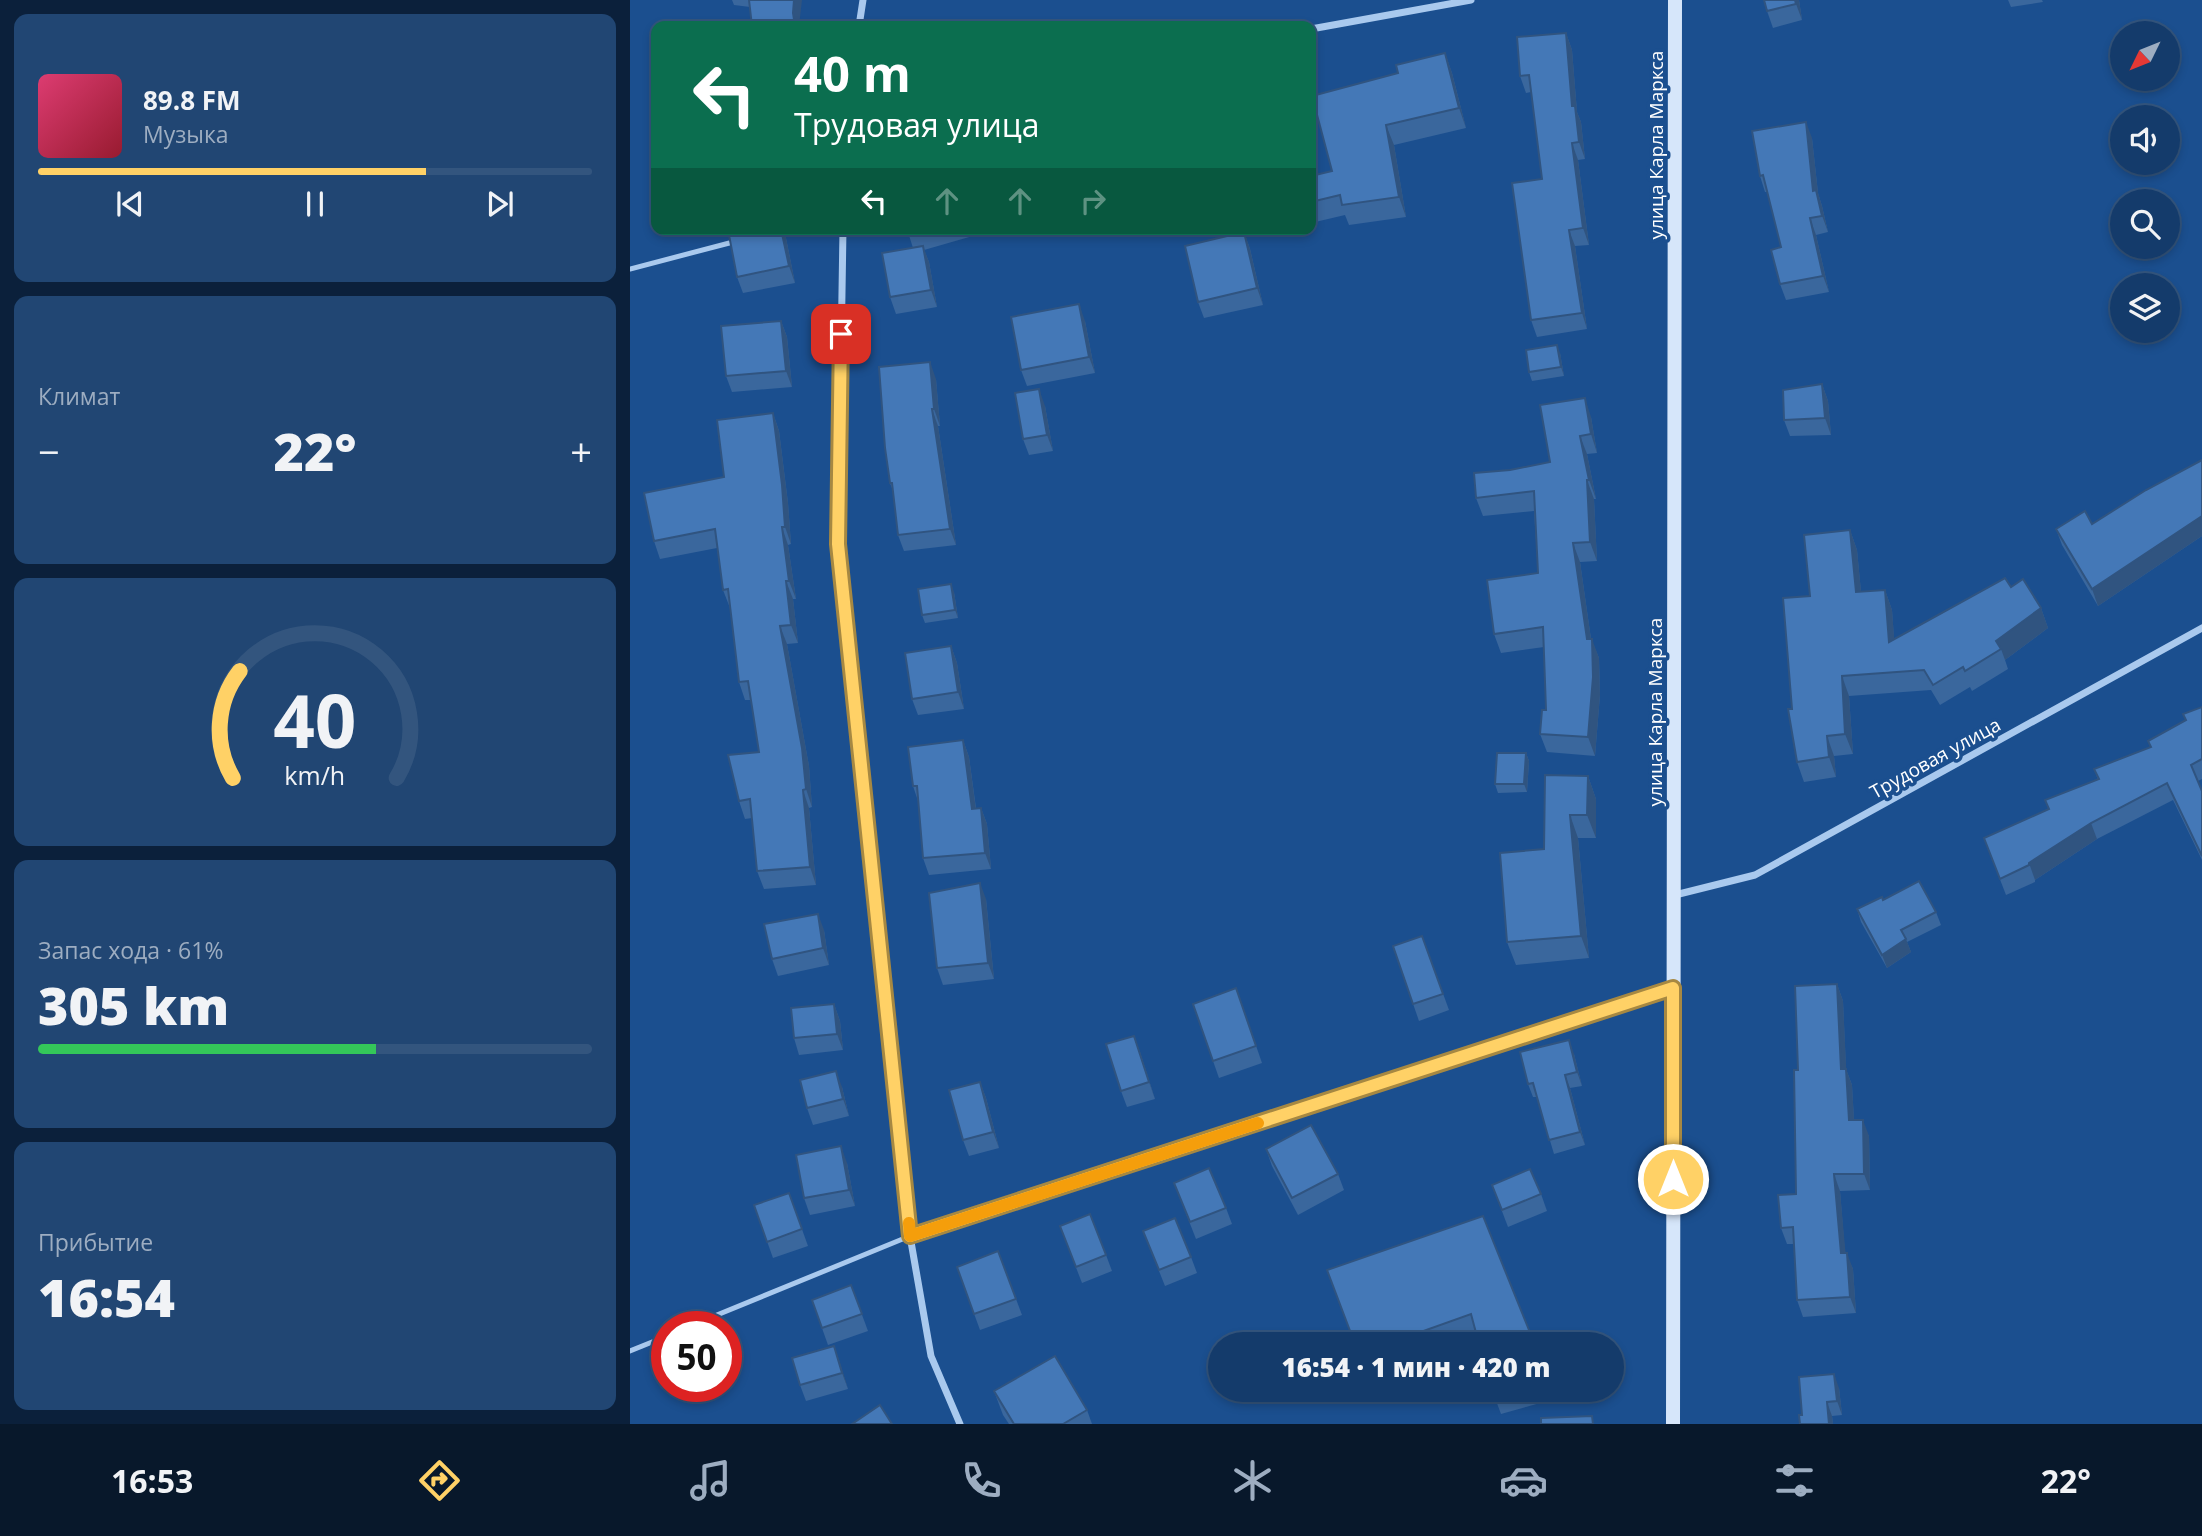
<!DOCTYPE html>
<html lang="ru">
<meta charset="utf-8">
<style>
:root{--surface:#143b6b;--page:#214673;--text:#f1f3f6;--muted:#9dadc1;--line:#33557e;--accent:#ffd166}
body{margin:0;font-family:"Open Sans",sans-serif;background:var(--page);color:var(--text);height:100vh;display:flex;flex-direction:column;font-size:26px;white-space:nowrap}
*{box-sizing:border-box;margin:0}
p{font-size:23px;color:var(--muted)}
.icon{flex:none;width:38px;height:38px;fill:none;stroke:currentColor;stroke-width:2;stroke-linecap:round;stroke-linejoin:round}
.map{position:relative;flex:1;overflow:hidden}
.sheet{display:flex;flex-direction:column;gap:14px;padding:14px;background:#0b203b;width:630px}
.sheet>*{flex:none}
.top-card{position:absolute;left:21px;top:21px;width:665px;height:214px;border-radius:14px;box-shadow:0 4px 10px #0003,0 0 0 2px var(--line);background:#0b6e4f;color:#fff;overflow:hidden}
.needle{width:46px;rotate:227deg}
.fabs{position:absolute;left:1480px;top:21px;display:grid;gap:14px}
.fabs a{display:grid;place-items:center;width:70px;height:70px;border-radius:50%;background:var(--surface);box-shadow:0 4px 10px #0003,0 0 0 2px var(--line);font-size:35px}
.speed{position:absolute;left:21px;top:1311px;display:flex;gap:14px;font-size:35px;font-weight:700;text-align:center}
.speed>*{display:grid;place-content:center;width:91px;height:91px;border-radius:50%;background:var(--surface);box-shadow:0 4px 10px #0003,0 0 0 2px var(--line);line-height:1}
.speed .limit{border:10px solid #d22;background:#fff;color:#111}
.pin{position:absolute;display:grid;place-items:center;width:60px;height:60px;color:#fff;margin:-30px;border-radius:14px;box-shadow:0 4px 10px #0006}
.me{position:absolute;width:77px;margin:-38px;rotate:0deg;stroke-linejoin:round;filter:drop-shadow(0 0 5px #0008)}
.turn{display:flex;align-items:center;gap:24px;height:147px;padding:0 28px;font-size:32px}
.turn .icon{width:91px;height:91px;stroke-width:2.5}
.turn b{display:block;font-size:49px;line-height:60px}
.lanes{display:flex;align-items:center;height:66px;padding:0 28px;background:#0003;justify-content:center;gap:35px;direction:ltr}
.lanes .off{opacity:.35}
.big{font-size:52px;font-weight:800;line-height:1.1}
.sheet .tile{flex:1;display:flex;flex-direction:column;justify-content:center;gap:10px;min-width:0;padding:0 24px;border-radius:14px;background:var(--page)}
.sheet .dial{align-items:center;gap:0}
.dial svg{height:182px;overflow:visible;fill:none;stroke:var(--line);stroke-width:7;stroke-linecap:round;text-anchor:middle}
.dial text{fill:var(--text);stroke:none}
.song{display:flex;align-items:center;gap:21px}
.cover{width:84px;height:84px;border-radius:10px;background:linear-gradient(135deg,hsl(340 70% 55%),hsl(350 70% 35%))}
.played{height:7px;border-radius:4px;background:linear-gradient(90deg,var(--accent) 70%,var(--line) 70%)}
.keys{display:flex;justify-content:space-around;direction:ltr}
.heat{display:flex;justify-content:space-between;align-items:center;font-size:38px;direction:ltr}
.charge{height:10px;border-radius:5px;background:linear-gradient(90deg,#34c759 61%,var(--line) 0)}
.trip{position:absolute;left:578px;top:1332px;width:416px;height:70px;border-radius:35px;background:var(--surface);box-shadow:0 4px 10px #0003,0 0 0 2px var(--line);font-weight:800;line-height:70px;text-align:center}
.tabs{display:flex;height:112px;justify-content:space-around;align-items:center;background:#08182b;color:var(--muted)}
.tabs .icon{width:49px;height:49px}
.tabs .current{color:var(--accent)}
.tabs b{font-size:32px;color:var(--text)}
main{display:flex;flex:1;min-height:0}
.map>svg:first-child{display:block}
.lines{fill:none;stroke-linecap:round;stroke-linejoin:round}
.lane{stroke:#a9c9ee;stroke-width:5}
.street{stroke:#a9c9ee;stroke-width:7}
.secondary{stroke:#d6e6fa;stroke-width:14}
.wall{fill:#3a679d}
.shaded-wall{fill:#305480}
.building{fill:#4478b7;stroke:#305480;stroke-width:2}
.route-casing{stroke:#a68842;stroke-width:18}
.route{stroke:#ffd166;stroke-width:12}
.slow{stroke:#f59e0b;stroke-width:12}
.labels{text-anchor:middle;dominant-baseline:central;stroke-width:7;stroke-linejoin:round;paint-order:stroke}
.street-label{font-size:19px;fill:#fff;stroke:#1b4f8f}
</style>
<main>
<section class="sheet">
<div class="tile">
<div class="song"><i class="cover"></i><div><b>89.8 FM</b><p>Музыка</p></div></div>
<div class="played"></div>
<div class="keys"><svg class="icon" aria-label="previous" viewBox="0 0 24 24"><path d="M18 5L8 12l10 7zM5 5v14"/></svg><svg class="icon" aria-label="pause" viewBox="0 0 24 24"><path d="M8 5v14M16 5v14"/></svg><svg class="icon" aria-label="next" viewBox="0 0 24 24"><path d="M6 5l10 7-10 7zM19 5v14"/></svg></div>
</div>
<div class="tile"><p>Климат</p>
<div class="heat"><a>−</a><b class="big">22°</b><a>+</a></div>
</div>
<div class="tile dial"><svg viewBox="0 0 100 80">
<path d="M14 69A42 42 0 1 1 86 69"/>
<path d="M14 69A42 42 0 0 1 17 22" stroke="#ffd166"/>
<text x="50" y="56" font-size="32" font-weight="700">40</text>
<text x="50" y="72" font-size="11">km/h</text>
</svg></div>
<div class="tile"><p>Запас хода · 61%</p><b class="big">305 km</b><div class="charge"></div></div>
<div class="tile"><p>Прибытие</p><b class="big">16:54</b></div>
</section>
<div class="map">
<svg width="1572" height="1424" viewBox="0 0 1572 1424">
<rect width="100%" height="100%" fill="#1b4f8f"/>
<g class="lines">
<g class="lane">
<polyline points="0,269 107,241"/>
<polyline points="60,1326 280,1236"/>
<polyline points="0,1351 37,1336"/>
</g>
<g class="street">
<polyline points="229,26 233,0"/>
<polyline points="681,29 841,0"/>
<polyline points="213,229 208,544 280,1236 301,1356 330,1424"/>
<polyline points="1045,895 1125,875 1572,628"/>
<polyline points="280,1236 1043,988"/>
</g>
<polyline class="secondary" points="1043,1424 1045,0"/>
</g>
<g class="wall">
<polygon points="102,0 172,0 120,7 104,5"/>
<polygon points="1169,0 1172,20 1143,28 1137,11"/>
<polygon points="1378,0 1412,0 1413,2 1381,7"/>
<polygon points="936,33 942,50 947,112 951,122 955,159 948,160 959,245 945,246 957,329 907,337 901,320 912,179 901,92 896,93 890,76"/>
<polygon points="815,53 822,73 836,128 764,145 776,217 719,225 715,215 681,223 681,176 702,171"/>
<polygon points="1182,138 1188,193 1192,206 1198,232 1186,235 1199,292 1156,300 1150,284 1151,247 1137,192 1135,192 1130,176"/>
<polygon points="277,229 367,229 294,250 299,262 307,307 266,314 260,297 283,248"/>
<polygon points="121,230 155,233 165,283 113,293 107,277"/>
<polygon points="614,232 620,249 633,305 574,318 568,302"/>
<polygon points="151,321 157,337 162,387 102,392 96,376"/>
<polygon points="455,321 465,373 397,386 391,370"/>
<polygon points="930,353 934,376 902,381 899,372"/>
<polygon points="306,379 310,426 308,426 326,545 274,551 268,535 263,491 260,483"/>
<polygon points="1192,384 1198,401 1201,435 1160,436 1154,420"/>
<polygon points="415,406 423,451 399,455 393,439"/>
<polygon points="143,413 149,431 158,503 161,544 158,545 166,599 163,599 168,643 157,644 179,766 182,807 179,808 186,885 134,889 127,871 122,818 115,819 109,801 129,752 121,700 115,700 109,682 100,608 93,590 87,548 30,559 24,541 94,477"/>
<polygon points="961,417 967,453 957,454 966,499 964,499 967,561 950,562 961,639 969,658 970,695 965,756 917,752 910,734 916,710 914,647 871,653 864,634 908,573 904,511 853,516 846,498 880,470 920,462"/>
<polygon points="1572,460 1572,536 1468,606 1432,545 1426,529 1462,524"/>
<polygon points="1220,530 1227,550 1231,592 1255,590 1262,610 1264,639 1381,587 1411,608 1418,628 1375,660 1378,669 1342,691 1340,687 1310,705 1301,690 1219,696 1223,754 1204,756 1206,777 1174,782 1167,762 1180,596"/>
<polygon points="324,592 328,618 295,623 292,615"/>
<polygon points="321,646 327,663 334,709 288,715 282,699"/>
<polygon points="1572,707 1572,779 1568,781 1572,791 1572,860 1543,800 1467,839 1405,880 1405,882 1376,895 1354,838 1419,809 1468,780 1464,769 1520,748 1556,720 1553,714"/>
<polygon points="333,740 339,757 346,808 351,808 357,824 361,869 299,875 293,858 288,801 283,786"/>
<polygon points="896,753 899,761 897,792 868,793 865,784"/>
<polygon points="958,776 966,799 966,838 948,838 959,958 886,965 877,942 914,849"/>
<polygon points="356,899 364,979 313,985 307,968"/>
<polygon points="1227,909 1306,912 1311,925 1277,942 1281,952 1257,968 1231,922"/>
<polygon points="194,930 199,965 148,976 142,959"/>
<polygon points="792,936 819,1010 789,1021 763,946"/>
<polygon points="1207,984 1213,1001 1216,1069 1222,1085 1224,1120 1239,1136 1240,1190 1210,1191 1215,1253 1223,1269 1226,1313 1173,1317 1167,1300 1164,1244 1157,1244 1151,1228 1166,1194 1168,1070"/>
<polygon points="606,988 632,1063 589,1078 563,1004"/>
<polygon points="204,1004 210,1021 213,1050 169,1055 164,1038"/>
<polygon points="510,1052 525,1099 497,1107 491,1091"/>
<polygon points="944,1054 952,1086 940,1088 955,1145 924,1154 907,1097 903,1097 898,1084"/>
<polygon points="350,1082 356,1098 369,1148 339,1156 333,1140"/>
<polygon points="212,1087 219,1116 183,1125 177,1108"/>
<polygon points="636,1149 708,1174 714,1190 668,1215 642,1166"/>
<polygon points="217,1163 225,1206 180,1215 174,1198"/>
<polygon points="544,1183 596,1208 602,1224 566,1239"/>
<polygon points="862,1185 911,1194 917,1211 878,1227"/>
<polygon points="159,1193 178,1246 143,1258 124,1205"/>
<polygon points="853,1216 905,1344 724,1344"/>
<polygon points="430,1226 476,1255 482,1271 452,1283"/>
<polygon points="513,1231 561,1257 567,1273 535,1286"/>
<polygon points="368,1251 392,1315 350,1330 327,1267"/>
<polygon points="221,1285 238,1331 198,1345 182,1300"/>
<polygon points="204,1346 218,1389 176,1401 170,1385"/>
<polygon points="1209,1388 1212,1415 1202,1416 1203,1424 1170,1424 1172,1415"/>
<polygon points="862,1390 919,1390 921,1400 871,1414"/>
<polygon points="364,1391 457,1410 462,1424 379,1424 373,1415"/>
</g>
<g class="shaded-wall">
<polygon points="164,0 172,0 169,26 165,26 163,13"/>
<polygon points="1165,0 1169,0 1172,20 1166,4"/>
<polygon points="936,33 942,50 947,112 951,122 955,159 949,142 942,106"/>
<polygon points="815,53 822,73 836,128 829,108"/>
<polygon points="1176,122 1182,138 1188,193 1192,206 1198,232 1183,191"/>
<polygon points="756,125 764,145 776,217 769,197"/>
<polygon points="942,143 948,160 959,245 953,228"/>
<polygon points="1180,218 1186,235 1199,292 1193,276"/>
<polygon points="151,229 153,229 155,233 165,283 159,266"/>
<polygon points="939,230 945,246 957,329 952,313"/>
<polygon points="614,232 620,249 633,305 627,288"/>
<polygon points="293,246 299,262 307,307 301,290"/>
<polygon points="449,304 455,321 465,373 459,357"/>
<polygon points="151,321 157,337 162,387 156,371"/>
<polygon points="927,345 930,353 934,376 931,367"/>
<polygon points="300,362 306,379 310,426 304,409"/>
<polygon points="1192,384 1198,401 1201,435 1195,418"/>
<polygon points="409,389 415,406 423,451 417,435"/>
<polygon points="955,398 961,417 967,453 961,434"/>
<polygon points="302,409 308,426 326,545 320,529"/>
<polygon points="143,413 149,431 158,503 161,544 155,527"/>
<polygon points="950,436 957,454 966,499 959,480"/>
<polygon points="957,480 964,499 967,561 960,542"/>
<polygon points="1572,516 1572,536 1468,606 1462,589"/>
<polygon points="152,527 158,545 166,599 159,581"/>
<polygon points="1220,530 1227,550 1233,612 1226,592"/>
<polygon points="943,543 950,562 962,646 962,639 969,658 970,695 965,756 958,737 957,639"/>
<polygon points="156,581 163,599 168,643 161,625"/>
<polygon points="321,584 324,592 328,618 325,610"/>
<polygon points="1255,590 1262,610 1266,662 1259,642"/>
<polygon points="1411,608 1418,628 1375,660 1371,649 1366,641"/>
<polygon points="150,626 157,644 179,766 182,807 176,789"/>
<polygon points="321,646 327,663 334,709 328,692"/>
<polygon points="1212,676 1219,696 1223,754 1215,734"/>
<polygon points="1197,736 1204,756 1206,777 1199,757"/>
<polygon points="333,740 339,757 348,825 342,809"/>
<polygon points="896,753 899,761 897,792 894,784"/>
<polygon points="958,776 966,799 966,838 957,815"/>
<polygon points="173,790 179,808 186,885 180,867"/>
<polygon points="351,808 357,824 361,869 355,853"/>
<polygon points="940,815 948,838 959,958 951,936"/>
<polygon points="1461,823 1467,839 1405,880 1399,863"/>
<polygon points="350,883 356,899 364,979 358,963"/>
<polygon points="188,914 194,930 199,965 193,948"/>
<polygon points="1276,939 1281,952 1257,968 1252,955"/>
<polygon points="1207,984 1213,1001 1217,1085 1211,1069"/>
<polygon points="204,1004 210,1021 213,1050 207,1034"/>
<polygon points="504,1036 510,1052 525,1099 519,1082"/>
<polygon points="939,1040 944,1054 952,1086 947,1072"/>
<polygon points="1216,1069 1222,1085 1225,1137 1219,1120"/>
<polygon points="206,1071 212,1087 219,1116 213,1099"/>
<polygon points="935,1075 940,1088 955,1145 950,1132"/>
<polygon points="350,1082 356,1098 369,1148 363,1132"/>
<polygon points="1233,1120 1239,1136 1240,1190 1234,1174"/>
<polygon points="211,1146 217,1163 225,1206 219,1190"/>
<polygon points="1204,1174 1210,1191 1217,1269 1211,1253"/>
<polygon points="1217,1253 1223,1269 1226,1313 1220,1297"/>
<polygon points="204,1346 210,1362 218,1389 212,1373"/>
<polygon points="1204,1374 1209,1388 1212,1415 1207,1401"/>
<polygon points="1197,1402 1202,1416 1203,1424 1199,1424"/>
</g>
<g class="building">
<polygon points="119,0 164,0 163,13 165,26 122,26"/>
<polygon points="1134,0 1165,0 1166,4 1137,11"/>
<polygon points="936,33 942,106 945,106 949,142 942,143 953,228 939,230 952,313 901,320 882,183 912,179 899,75 890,76 887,37"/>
<polygon points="815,53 829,108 756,125 769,197 712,205 710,195 681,202 681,176 702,171 682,96 768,73 766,65"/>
<polygon points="1176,122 1183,191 1186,190 1192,216 1180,218 1193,276 1150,284 1141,250 1151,247 1133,175 1130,176 1122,131"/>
<polygon points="121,229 151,229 159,266 107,277 99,235 121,230"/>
<polygon points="277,229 297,229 278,235"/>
<polygon points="614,232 627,288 568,302 555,246"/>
<polygon points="293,246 301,290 260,297 252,253"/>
<polygon points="449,304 459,357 391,370 381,317"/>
<polygon points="151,321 156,371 96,376 91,326"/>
<polygon points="927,345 931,367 899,372 896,350"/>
<polygon points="300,362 304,409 302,409 320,529 268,535 262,483 260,483 255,448 249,367"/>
<polygon points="1192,384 1195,418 1154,420 1153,390"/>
<polygon points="409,389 417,435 393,439 385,393"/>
<polygon points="955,398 961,434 950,436 959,480 957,480 960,542 943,543 957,639 962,639 963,677 958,737 910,734 912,710 916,710 913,627 864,634 857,580 908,573 904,491 846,498 844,473 880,470 920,462 910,405"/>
<polygon points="143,413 152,485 155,527 152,527 159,581 156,581 161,625 150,626 172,748 176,789 173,790 180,867 127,871 120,799 109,801 98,755 129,752 118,681 109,682 98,589 93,590 85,529 24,541 14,493 94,477 87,420"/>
<polygon points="1572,460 1572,516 1462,589 1426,529 1455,511 1462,524 1516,490"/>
<polygon points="1220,530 1226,592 1255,590 1259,642 1375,578 1381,587 1393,579 1411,608 1366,641 1371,649 1335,671 1333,667 1303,685 1294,670 1212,676 1215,734 1197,736 1199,757 1167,762 1158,709 1162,709 1153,598 1180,596 1174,535"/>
<polygon points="321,584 325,610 292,615 288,589"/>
<polygon points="321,646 328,692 282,699 275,653"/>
<polygon points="1572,707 1572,759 1561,765 1572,791 1572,856 1537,783 1461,823 1399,863 1399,865 1370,879 1354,838 1419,809 1415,800 1469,779 1464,769 1521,747 1518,741 1556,720 1553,714"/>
<polygon points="333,740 342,809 351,808 355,853 293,858 287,786 283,786 278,747"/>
<polygon points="867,753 896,753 894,784 865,784"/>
<polygon points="915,775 958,776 957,815 940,815 951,936 877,942 870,853 914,849"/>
<polygon points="1289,881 1306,912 1271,930 1276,939 1252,955 1227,909 1252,897 1253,900"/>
<polygon points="350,883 358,963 307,968 299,893"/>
<polygon points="188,914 193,948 142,959 134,924"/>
<polygon points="792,936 813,994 783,1004 763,946"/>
<polygon points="1207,984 1211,1069 1216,1069 1219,1120 1233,1120 1234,1174 1204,1174 1211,1253 1217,1253 1220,1297 1167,1300 1163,1227 1151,1228 1148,1195 1166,1194 1164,1070 1168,1070 1165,986"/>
<polygon points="606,988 626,1046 583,1061 563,1004"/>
<polygon points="204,1004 207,1034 164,1038 161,1008"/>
<polygon points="504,1036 519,1082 491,1091 476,1044"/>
<polygon points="939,1040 947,1072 935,1075 950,1132 919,1140 903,1083 898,1084 890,1052"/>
<polygon points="206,1071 213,1099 177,1108 170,1080"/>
<polygon points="350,1082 363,1132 333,1140 319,1090"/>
<polygon points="681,1125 708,1174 662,1198 636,1149"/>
<polygon points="211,1146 219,1190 174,1198 166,1155"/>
<polygon points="579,1168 596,1208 560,1222 544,1183"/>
<polygon points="900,1169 911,1194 872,1210 862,1185"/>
<polygon points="159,1193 172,1229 137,1242 124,1205"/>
<polygon points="460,1214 476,1255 446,1267 430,1226"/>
<polygon points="853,1216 901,1335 904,1344 849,1344 841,1314 757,1344 725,1344 697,1270"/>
<polygon points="545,1218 561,1257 529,1270 513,1231"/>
<polygon points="368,1251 386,1299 344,1314 327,1267"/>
<polygon points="221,1285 232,1314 192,1328 182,1300"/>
<polygon points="204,1346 212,1373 170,1385 162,1358"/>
<polygon points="425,1356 457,1410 433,1424 384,1424 364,1391"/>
<polygon points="1204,1374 1207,1401 1197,1402 1199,1424 1170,1424 1169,1415 1172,1415 1169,1377"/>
<polygon points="250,1405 262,1424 222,1424"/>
<polygon points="962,1416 963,1424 911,1424 911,1418"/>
</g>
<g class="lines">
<defs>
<polyline id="route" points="211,334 208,544 280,1236 1043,988 1043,1179"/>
</defs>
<use href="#route" class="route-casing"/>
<use href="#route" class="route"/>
<polyline class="slow" points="279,1223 280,1236 628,1123"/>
</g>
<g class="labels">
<g class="street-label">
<text transform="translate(1026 145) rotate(-90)">улица Карла Маркса</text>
<text transform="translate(1025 712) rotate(-90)">улица Карла Маркса</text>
<text transform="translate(1305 758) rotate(-29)">Трудовая улица</text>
</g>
</g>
</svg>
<div class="fabs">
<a><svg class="needle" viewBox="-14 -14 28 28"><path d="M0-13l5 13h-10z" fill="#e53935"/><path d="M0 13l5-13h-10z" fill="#9dadc1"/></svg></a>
<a><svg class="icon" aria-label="sound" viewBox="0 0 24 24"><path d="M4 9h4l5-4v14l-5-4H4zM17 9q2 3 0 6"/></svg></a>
<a><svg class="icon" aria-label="search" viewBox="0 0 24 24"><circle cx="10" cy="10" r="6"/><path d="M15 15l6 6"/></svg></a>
<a><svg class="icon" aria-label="layers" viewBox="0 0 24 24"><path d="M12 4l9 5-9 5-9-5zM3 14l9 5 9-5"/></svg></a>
</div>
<div class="speed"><div class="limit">50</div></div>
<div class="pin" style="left:211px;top:334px;background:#d93025"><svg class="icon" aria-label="arrive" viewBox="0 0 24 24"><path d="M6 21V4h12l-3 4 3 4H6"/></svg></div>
<svg class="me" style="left:1043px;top:1179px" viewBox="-20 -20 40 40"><circle r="17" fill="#ffd166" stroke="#fff" stroke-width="3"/><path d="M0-11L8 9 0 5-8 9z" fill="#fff"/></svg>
<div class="trip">16:54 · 1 мин · 420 m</div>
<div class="top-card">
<div class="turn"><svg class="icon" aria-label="left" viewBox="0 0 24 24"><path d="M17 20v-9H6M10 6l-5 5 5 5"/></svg><div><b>40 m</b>Трудовая улица</div></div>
<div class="lanes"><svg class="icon" aria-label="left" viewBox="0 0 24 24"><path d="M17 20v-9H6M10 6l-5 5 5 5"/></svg><svg class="icon off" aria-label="ahead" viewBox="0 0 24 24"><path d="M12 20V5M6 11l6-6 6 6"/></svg><svg class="icon off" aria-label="ahead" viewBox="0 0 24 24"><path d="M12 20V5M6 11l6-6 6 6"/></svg><svg class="icon off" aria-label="right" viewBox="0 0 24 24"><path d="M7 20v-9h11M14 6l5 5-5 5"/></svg></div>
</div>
</div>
</main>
<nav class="tabs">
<b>16:53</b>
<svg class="icon current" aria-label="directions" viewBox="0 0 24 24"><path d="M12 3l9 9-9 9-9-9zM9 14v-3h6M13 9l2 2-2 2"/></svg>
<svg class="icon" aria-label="music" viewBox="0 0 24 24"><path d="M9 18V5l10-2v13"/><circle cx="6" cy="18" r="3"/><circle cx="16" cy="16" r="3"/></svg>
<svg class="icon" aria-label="phone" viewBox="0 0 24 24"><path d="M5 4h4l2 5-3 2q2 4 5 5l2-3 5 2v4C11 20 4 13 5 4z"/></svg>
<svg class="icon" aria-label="climate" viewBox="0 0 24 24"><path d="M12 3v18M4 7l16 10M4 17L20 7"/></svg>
<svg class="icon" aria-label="car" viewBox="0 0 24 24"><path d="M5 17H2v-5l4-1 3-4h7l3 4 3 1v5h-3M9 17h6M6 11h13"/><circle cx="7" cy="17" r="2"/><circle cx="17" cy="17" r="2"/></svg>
<svg class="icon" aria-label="filters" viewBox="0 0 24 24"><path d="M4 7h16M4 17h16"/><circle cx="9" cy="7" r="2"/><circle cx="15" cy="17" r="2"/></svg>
<b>22°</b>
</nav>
